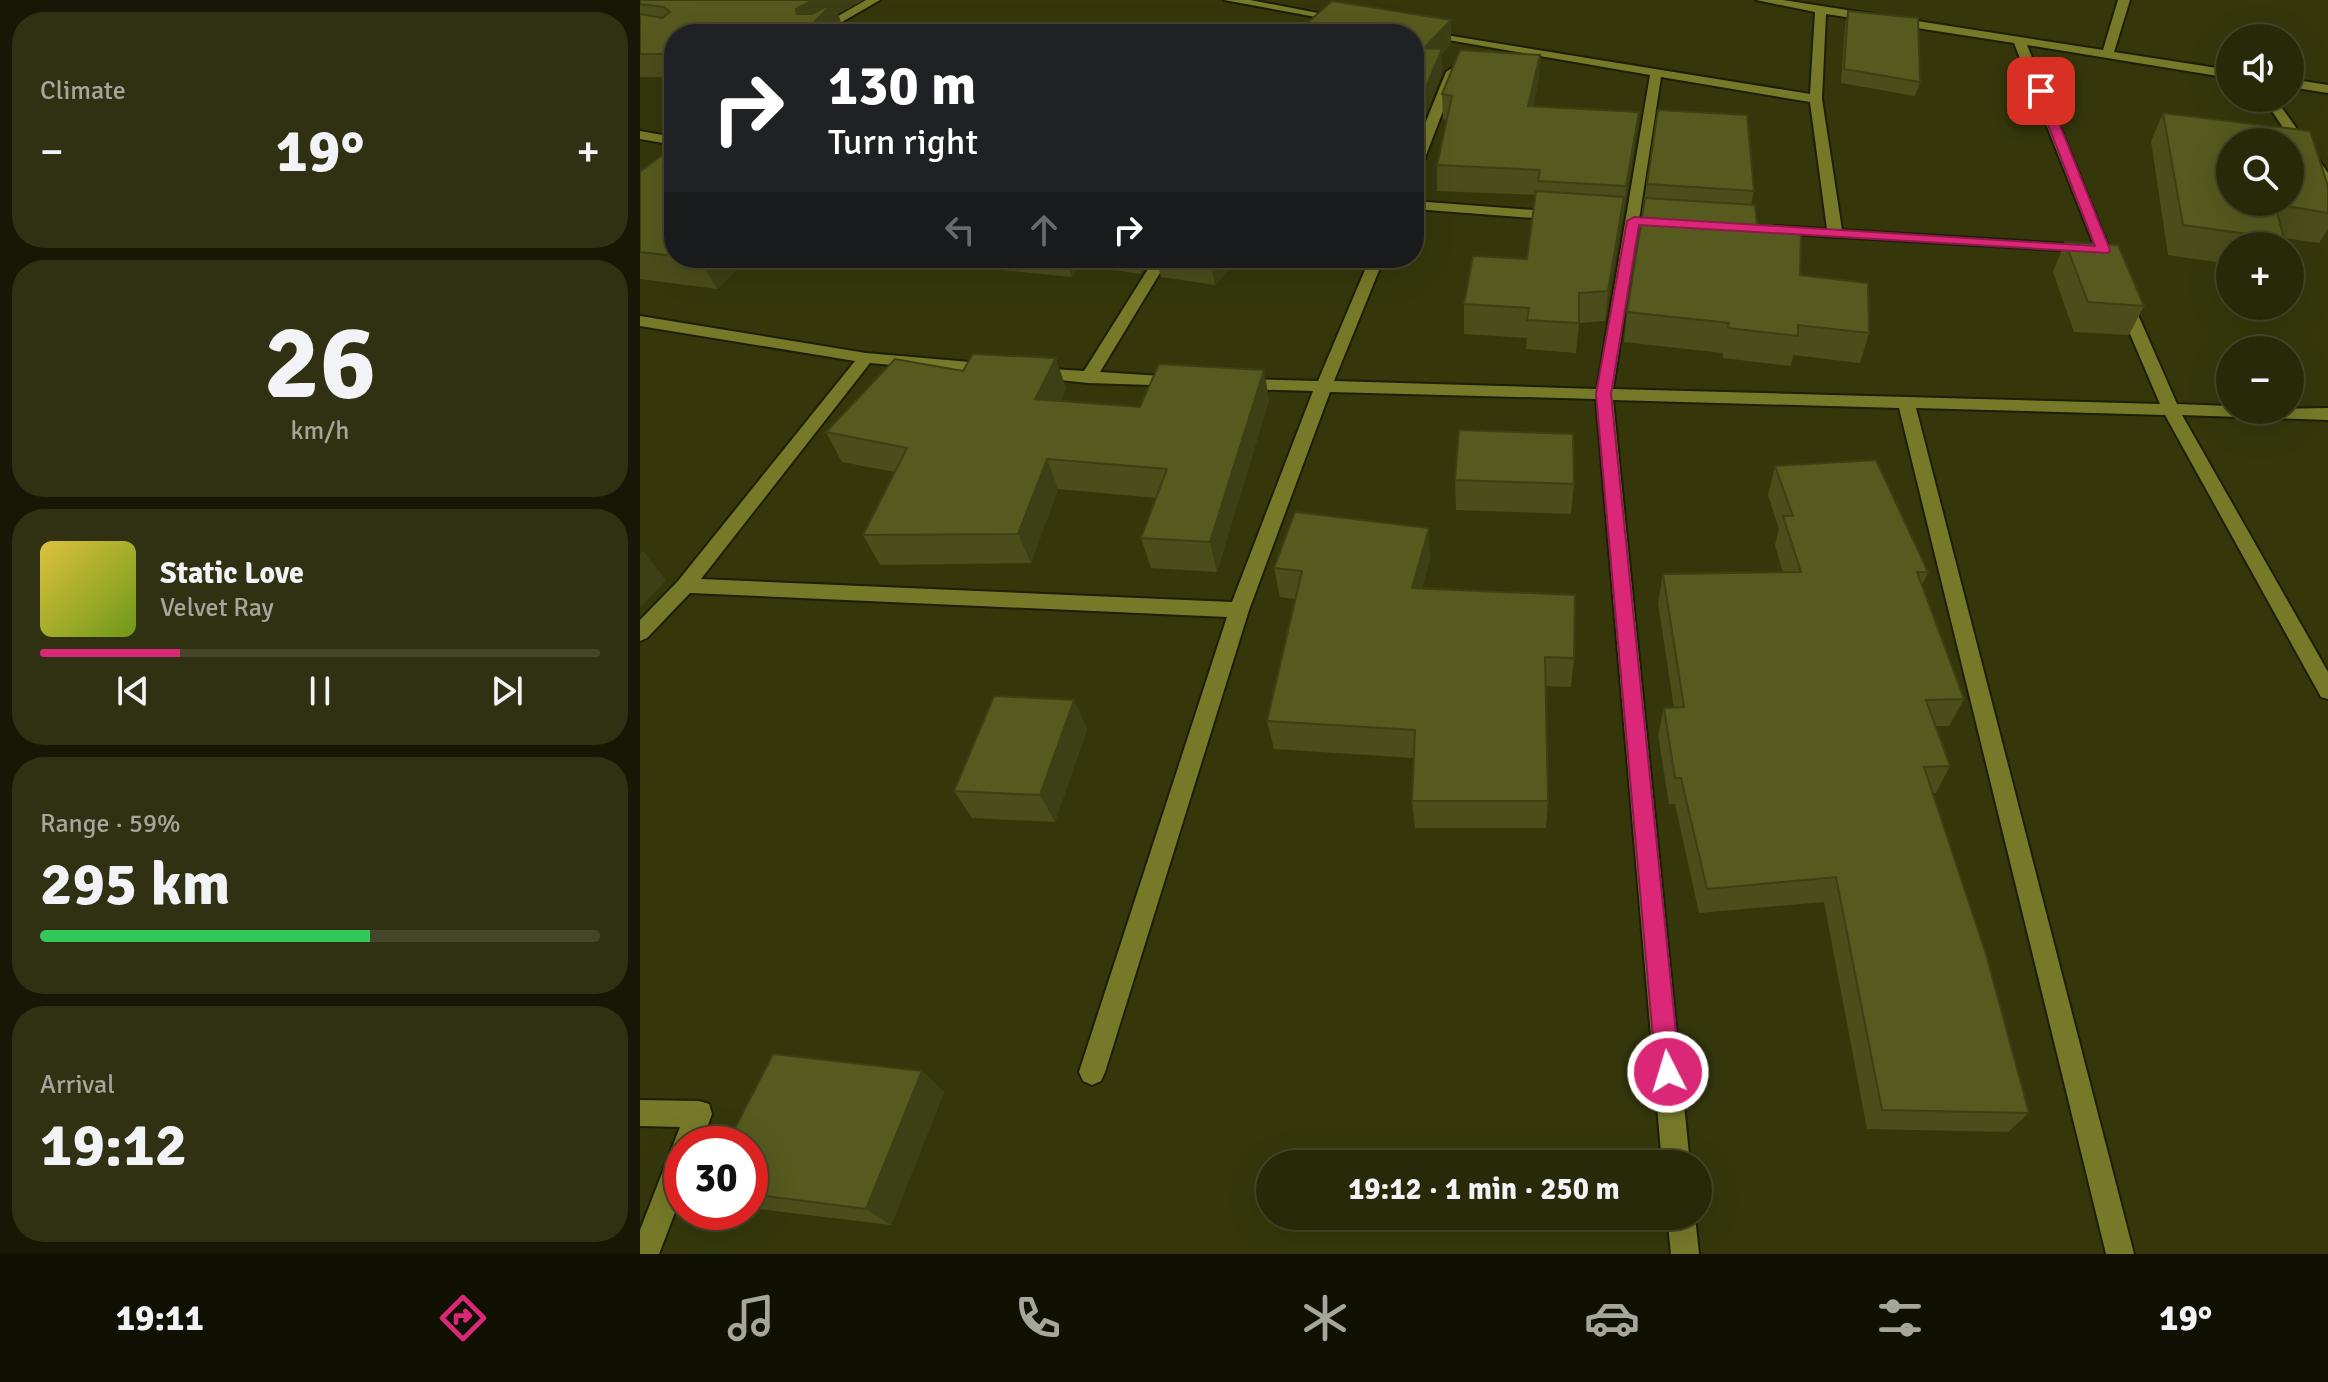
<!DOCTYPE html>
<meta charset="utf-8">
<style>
:root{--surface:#282908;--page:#303112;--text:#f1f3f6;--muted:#a5a69c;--line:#444529;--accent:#db2777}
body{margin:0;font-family:Signika,sans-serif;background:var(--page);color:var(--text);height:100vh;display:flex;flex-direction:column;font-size:30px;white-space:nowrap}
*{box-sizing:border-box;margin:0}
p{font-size:26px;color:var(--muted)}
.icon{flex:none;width:44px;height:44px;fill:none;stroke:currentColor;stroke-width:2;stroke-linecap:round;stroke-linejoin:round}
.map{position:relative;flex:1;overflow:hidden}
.details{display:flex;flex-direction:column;gap:12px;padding:12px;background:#161704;width:640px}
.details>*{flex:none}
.guide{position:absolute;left:24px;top:24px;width:760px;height:244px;border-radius:32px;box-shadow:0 8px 32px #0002,0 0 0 2px var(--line);background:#202124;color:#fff;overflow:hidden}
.controls{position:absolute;left:1576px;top:24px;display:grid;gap:16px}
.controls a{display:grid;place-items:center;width:88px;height:88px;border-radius:50%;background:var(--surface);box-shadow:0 8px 32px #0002,0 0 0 2px var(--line);font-size:40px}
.speed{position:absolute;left:24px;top:1126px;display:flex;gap:16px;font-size:40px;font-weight:700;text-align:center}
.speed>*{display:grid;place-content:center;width:104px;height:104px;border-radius:50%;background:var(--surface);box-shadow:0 8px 32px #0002,0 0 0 2px var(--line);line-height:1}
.speed .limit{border:12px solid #d22;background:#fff;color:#111}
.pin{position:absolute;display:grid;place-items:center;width:68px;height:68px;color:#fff;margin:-34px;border-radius:16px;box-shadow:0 4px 12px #0006}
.me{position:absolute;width:88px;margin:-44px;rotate:355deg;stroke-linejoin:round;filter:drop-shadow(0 0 6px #0008)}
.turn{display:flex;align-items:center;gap:28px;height:168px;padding:0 32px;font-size:36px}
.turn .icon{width:104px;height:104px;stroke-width:2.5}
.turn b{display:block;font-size:56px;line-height:68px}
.lanes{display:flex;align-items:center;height:76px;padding:0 32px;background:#0003;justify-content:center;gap:40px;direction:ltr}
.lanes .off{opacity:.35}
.big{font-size:60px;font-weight:700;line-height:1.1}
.details .widget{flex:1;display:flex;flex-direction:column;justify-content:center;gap:12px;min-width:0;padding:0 28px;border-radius:32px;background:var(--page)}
.details .dial{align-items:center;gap:0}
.dial b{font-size:104px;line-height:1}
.song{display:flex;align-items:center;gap:24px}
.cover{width:96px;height:96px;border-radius:12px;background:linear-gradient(135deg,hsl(50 70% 55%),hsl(80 70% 35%))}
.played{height:8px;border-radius:4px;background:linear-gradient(90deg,var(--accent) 25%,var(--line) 25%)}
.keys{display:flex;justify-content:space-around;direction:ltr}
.heat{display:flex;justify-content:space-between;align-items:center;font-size:44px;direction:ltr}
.charge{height:12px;border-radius:6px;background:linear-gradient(90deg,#34c759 59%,var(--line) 0)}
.trip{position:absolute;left:616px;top:1150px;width:456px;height:80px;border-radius:40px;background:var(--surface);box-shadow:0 8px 32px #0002,0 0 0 2px var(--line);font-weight:700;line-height:80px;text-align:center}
.tab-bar{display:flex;height:128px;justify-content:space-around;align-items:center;background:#101003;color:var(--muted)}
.tab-bar .icon{width:56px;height:56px}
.tab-bar .on{color:var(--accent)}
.tab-bar b{font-size:36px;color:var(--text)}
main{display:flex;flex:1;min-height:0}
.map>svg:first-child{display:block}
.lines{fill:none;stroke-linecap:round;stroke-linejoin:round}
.minor-casing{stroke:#1d1e05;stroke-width:4}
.minor{fill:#767a28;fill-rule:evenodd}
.wall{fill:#4b4d1a}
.shaded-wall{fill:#3d3f15}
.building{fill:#575a1e;stroke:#3d3f15;stroke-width:2;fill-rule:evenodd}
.route{fill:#db2777;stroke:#8e194d;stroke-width:2}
</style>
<main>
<section class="details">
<div class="widget"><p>Climate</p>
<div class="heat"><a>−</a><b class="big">19°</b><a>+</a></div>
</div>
<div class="widget dial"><b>26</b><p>km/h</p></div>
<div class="widget">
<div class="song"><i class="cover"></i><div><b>Static Love</b><p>Velvet Ray</p></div></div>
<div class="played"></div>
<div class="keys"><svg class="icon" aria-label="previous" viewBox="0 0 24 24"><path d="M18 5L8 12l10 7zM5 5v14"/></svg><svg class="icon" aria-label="pause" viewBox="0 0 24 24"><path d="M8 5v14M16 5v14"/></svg><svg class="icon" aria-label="next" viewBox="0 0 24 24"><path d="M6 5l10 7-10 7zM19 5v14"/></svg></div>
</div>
<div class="widget"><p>Range · 59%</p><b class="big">295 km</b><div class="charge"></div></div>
<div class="widget"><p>Arrival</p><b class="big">19:12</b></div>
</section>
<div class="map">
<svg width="1688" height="1254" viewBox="0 0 1688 1254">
<rect width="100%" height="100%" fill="#35370b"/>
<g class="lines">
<defs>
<g id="minor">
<polygon points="226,0 240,0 181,34 167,34"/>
<polygon points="584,0 610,0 709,19 703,22"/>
<polygon points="1116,0 1143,0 1463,50 1478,0 1490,0 1474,52 1590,70 1590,78 1387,45 1477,268 1470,272 1463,268 1374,43 1186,14 1182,99 1202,230 1447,245 1454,249 1452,252 1131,233 1131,227 1136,226 1187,229 1170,102 1021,77 973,389 1520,404 1476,301 1484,296 1492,301 1537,404 1590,406 1590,410 1688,408 1688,420 1542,415 1688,672 1688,699 1681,697 1525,415 1276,408 1494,1254 1466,1254 1259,408 973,400 1050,1164 1022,1164 956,399 690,392 609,610 465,1072 461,1081 452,1085 443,1081 439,1072 587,617 50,593 7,638 0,641 0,620 38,581 215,361 0,326 0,316 226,353 353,364 361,369 353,374 230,363 61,579 592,602 673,391 600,389 592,384 600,379 678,381 730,258 744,258 694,381 957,389 1010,75 785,36 781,35 781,31 1170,94 1175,12"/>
<polygon points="812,68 818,72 781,168 774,172 774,151 806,72"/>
<polygon points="1650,79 1688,85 1688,93 1650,87"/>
<polygon points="1623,98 1635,98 1688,173 1688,187 1683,186"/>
<polygon points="0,131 34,137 34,145 0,139"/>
<polygon points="774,201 920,212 927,216 920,220 774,209"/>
<polygon points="515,258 529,258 460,372 536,377 544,382 542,386 448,383 390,377 390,369 396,368 444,371"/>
<polygon points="0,1100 59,1101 69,1104 72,1114 61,1144 42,1144 42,1194 19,1254 0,1254 0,1230 40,1127 0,1126"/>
<polygon points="1027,1216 1055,1216 1059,1254 1031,1254"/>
</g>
</defs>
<use href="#minor" class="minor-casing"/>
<use href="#minor" class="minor"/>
</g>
<g class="wall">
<polygon points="0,0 198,14 202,25 34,34 34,77 0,77"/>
<polygon points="1208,11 1280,82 1275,96 1201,83 1205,25"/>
<polygon points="811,20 811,44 802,54 802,73 785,116 774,114 774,34"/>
<polygon points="899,79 893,107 996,137 965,321 939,323 936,353 886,349 887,338 824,334 824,304 887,259 896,195 797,191 797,165 806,120 803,119 802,94"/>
<polygon points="1018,110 1114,191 1111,205 1117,225 1160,275 1229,333 1220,363 1153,355 1151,366 1083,358 1083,353 984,342 987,312"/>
<polygon points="1523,113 1688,186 1688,229 1679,243 1644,238 1644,239 1640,246 1590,246 1590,264 1528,255 1511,141"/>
<polygon points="34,146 34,258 109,258 77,289 0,279 0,172"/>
<polygon points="1425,242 1504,306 1489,335 1434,332 1413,272"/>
<polygon points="357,258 511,258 501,274 440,265 432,277 362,270"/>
<polygon points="516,258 599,258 575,285 521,277"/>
<polygon points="624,370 629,400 577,572 511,568 501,538 516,498 418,489 391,563 240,565 223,535 255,472 202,462 186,432 426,388 420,401 500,407"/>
<polygon points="1135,466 1288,572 1282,585 1324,699 1309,726 1296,726 1310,766 1296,793 1293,793 1389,1113 1368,1132 1227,1129 1184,902 1059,913 1035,804 1029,804 1018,735 1024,708 1034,708 1018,603 1023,574 1143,573 1135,545 1139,529 1128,495"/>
<polygon points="815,480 934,484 931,514 816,510"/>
<polygon points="790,558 782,589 934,658 931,687 905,686 908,801 906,828 775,828 772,801 774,758 634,749 627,721 655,599 640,597 634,568"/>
<polygon points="434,700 447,729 415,822 332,818 314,791"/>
<polygon points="282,1071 304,1092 251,1225 110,1208 110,1144"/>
</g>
<g class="shaded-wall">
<polygon points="173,0 224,0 198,14 202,25 194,34 162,34 156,9"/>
<polygon points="811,20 811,44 802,54 802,73 785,116 784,48"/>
<polygon points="900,55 899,79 888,131 888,106"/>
<polygon points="999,112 996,137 984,212 986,186"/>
<polygon points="984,197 981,226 965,321 968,291"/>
<polygon points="61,258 109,258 77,289 60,260"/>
<polygon points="426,258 437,258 440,265 432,277"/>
<polygon points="497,258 511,258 501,274"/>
<polygon points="571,258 599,258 575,285 570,259"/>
<polygon points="416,358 426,388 406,429 395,399"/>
<polygon points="624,370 629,400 577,572 570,542"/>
<polygon points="407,459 418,489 391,563 378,534"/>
<polygon points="789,528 790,558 774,618 772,588"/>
<polygon points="3,551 26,580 0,608 0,553"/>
<polygon points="434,700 447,729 415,822 400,795"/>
<polygon points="282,1071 304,1092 251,1225 226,1209"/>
</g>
<g class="building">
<polygon points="0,0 173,0 156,9 157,14 172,14 193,3 162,34 34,34 34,54 0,54 0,14 22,18 30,12 24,7 0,4"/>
<polygon points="692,1 811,20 784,48 802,49 784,92 774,90 774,34 655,34"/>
<polygon points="1208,11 1278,18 1280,82 1204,69"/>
<polygon points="820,50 900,55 888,106 999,112 986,186 898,181 900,170 797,165 812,96 802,94"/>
<polygon points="1018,110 1107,115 1114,191 1007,184"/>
<path d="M1523,113L1670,131L1688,186V213L1635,204L1644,239L1543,225ZM1590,142H1650V202H1590Z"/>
<polygon points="34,146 34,256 0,252 0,172"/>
<polygon points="896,191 984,197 968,291 939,293 939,323 887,320 889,308 824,304 833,256 887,259"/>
<polygon points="1005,198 1115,205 1117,225 1161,229 1160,275 1228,283 1229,333 1158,325 1158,336 1088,328 1089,323 987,312"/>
<polygon points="1425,242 1478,245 1504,306 1448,302"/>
<polygon points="333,354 416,358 395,399 500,407 519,364 624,370 570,542 501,538 527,469 407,459 378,534 223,535 267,448 186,432 255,359 323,371"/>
<polygon points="819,430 933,434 934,484 815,480"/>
<polygon points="1236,460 1288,572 1277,572 1324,699 1286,700 1310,766 1284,767 1346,954 1389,1113 1242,1110 1196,877 1067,889 1041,778 1035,778 1024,708 1044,707 1023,574 1161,572 1143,516 1153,516 1135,466"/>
<polygon points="655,512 789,528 772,588 935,595 934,658 905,657 908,801 772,801 775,730 627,721 662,571 634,568"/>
<polygon points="354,696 434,700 400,795 314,791"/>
<polygon points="133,1054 282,1071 226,1209 110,1194 110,1144 87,1144"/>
</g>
<polygon class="route" points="1401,87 1406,91 1470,250 1468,253 999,225 971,394 1040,1072 1036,1080 1028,1084 1019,1080 1016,1072 956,394 987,221 994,217 1455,246 1395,91"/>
</svg>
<div class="controls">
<a><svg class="icon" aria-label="sound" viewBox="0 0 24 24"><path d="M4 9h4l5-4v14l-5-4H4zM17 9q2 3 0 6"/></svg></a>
<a><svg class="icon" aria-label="search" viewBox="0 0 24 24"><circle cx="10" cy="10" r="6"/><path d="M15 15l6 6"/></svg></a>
<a>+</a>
<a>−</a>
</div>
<div class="speed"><div class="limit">30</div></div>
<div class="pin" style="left:1401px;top:91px;background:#d93025"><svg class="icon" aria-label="arrive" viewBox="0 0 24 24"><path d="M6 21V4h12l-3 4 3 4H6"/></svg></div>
<svg class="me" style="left:1028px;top:1072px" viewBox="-20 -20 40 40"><circle r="17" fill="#db2777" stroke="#fff" stroke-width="3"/><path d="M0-11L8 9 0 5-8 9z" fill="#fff"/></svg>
<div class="trip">19:12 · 1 min · 250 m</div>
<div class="guide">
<div class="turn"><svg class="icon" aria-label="right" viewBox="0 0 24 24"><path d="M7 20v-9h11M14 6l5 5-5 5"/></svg><div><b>130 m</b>Turn right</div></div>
<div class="lanes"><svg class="icon off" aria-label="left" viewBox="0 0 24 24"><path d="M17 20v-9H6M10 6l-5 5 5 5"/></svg><svg class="icon off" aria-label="ahead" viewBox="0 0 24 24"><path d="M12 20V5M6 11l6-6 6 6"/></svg><svg class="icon" aria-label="right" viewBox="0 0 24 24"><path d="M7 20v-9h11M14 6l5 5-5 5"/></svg></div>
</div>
</div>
</main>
<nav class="tab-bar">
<b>19:11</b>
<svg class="icon on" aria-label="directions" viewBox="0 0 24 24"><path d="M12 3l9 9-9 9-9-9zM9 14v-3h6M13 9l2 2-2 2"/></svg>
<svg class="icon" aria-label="music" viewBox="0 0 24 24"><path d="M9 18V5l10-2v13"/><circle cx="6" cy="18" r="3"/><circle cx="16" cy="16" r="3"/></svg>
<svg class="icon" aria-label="phone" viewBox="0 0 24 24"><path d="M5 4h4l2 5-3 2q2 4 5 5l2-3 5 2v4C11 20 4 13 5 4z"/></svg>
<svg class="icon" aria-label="climate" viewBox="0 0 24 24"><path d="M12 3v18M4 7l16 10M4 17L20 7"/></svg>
<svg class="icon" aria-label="car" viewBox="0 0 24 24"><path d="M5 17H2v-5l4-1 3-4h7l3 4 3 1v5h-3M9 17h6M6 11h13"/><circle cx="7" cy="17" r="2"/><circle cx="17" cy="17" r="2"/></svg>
<svg class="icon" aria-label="filters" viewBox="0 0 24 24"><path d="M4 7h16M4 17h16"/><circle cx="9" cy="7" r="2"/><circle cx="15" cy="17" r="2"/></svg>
<b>19°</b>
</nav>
